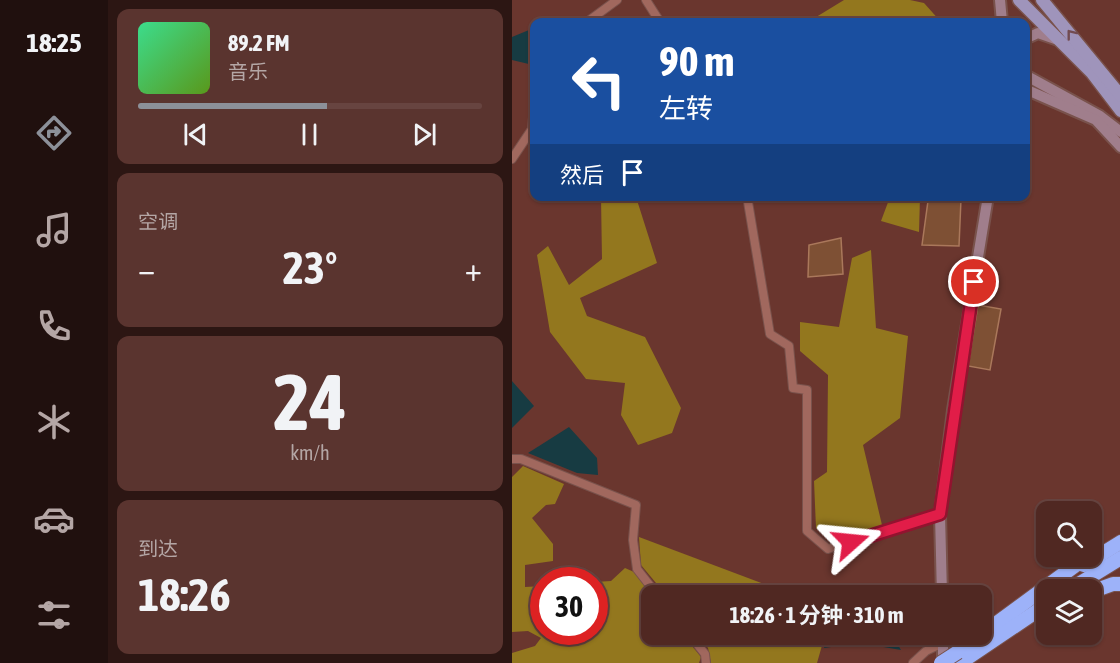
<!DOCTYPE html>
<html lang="zh">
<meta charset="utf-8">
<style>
:root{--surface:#502822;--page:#5a342f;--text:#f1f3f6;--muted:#b4a6a5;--line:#674440;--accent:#8c9099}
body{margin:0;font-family:"Asap Condensed","Noto Sans SC",sans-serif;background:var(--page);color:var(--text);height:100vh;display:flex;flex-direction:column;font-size:22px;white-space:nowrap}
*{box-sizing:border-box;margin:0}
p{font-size:20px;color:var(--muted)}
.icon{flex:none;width:33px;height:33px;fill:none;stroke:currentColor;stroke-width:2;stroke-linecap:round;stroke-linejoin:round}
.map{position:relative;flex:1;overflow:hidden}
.details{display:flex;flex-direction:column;gap:9px;padding:9px;background:#2c1613;width:404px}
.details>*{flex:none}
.hud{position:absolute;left:18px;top:18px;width:500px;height:183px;border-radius:12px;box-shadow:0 2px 4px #0004,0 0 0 2px var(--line);background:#1a4fa0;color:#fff;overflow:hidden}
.controls{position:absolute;left:524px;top:501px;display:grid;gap:12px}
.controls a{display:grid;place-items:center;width:66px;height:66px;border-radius:12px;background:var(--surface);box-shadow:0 2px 4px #0004,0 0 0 2px var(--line);font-size:30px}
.speed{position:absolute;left:18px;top:567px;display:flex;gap:12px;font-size:30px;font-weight:700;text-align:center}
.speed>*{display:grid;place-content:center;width:78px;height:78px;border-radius:50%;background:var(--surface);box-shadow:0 2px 4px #0004,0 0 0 2px var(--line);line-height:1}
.speed .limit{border:9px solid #d22;background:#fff;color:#111}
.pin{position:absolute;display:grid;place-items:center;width:51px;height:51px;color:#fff;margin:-26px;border:3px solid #fff;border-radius:50%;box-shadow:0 2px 6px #0007}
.me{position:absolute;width:66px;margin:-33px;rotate:72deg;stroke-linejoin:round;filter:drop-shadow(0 0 4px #0008)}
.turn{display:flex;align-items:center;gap:21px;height:126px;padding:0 30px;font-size:27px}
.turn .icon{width:78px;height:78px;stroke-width:2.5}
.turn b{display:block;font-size:42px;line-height:51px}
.then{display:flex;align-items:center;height:57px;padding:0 30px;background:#0003;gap:12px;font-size:22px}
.big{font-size:45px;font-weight:700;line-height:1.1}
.details .widget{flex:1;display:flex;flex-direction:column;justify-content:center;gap:9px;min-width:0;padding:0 21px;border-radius:12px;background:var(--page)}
.details .dial{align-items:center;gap:0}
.dial b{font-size:78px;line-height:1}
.song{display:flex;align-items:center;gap:18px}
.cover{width:72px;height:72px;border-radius:9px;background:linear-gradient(135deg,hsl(150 70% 55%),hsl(90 70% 35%))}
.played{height:6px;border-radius:3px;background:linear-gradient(90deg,var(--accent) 55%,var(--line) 55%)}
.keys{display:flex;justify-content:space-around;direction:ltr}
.heat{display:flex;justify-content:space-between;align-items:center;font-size:33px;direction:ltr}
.trip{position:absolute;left:129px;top:585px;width:351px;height:60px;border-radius:12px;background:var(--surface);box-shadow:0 2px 4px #0004,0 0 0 2px var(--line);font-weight:700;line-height:60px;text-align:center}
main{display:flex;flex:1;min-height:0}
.tabs{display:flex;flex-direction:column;width:108px;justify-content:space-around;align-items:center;background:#20100e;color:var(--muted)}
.tabs .icon{width:42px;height:42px}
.tabs .active{color:var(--accent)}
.tabs b{font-size:27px;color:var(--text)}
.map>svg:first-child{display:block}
.forest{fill:#93771e}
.water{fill:#173b42}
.building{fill:#7e5034;stroke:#aa785b;stroke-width:1.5}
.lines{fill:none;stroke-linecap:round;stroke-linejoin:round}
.street-casing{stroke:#79524c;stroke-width:10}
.secondary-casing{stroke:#79524c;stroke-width:14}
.primary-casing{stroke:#79524c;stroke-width:15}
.highway-casing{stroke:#79524c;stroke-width:16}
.street{stroke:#a1685e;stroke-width:8}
.secondary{stroke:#a07e8c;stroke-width:10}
.primary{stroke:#9f94bb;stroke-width:12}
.highway{stroke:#9db2f9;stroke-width:14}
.highway-bridge-casing{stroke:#79524c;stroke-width:16;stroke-linecap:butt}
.highway-bridge{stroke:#9db2f9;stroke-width:14}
.oneway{stroke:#724b51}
.route-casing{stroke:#92132f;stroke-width:15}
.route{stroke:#e11d48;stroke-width:10}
</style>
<main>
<nav class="tabs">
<b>18:25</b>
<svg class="icon active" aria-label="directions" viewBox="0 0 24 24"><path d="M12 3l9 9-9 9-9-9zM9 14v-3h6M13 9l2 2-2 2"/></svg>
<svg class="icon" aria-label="music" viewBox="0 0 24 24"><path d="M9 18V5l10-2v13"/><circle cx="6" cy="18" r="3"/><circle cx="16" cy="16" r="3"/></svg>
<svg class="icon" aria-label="phone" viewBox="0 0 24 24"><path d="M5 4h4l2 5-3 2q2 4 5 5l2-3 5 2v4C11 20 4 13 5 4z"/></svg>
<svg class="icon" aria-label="climate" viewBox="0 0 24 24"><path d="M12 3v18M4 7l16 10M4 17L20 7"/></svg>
<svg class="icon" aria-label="car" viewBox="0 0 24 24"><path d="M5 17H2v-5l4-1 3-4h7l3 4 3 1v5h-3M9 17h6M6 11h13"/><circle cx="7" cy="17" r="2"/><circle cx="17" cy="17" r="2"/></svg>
<svg class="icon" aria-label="filters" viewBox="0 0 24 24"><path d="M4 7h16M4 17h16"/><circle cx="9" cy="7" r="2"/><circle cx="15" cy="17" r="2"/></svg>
</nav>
<section class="details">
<div class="widget">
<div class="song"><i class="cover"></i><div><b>89.2 FM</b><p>音乐</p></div></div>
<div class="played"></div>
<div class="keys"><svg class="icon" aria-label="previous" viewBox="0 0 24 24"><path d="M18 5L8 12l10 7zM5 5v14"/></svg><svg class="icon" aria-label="pause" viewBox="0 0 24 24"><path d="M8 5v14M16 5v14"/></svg><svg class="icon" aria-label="next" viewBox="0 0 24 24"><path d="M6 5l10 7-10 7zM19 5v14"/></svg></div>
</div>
<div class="widget"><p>空调</p>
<div class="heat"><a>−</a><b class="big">23°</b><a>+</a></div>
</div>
<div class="widget dial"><b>24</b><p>km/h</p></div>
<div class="widget"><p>到达</p><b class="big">18:26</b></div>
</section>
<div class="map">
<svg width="609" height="663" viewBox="0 0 609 663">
<rect width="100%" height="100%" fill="#6a362e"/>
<g class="forest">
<polygon points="332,0 398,0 412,3 429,22 296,22"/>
<polygon points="89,197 124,197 145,263 68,298 75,316 133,337 169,408 160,433 126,445 109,415 113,383 74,379 38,332 25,255 36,246 57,285 90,259"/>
<polygon points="378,197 408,197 407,232 369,221"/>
<polygon points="359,250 364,328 396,336 388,418 351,445 370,525 320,540 304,528 302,481 315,472 316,375 288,351 288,322 327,327 340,258"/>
<polygon points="11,466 52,484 43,504 34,505 20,518 41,544 41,561 13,565 13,587 31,586 32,632 82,632 83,582 99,581 113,568 122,572 141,595 140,634 171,635 189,657 187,663 0,663 0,653 23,646 29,638 16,631 0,632 0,477"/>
<polygon points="127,537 281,595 154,595 129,565"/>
<polygon points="185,635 313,635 305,663 199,663 196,648"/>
</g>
<g class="water">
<polygon points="17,30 22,37 21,65 0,60 0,37"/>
<polygon points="0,381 22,406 0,428"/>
<polygon points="57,427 85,458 86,475 65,473 16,453"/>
<polygon points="380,635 389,650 348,643 312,648 316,635"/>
</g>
<g class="building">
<polygon points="449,199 447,246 410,245 416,201"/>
<polygon points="329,238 331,274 296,277 297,245"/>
<polygon points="466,305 489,309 478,370 456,366"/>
</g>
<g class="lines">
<defs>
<g id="street">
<polyline points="134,0 148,22"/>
<polyline points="75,22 105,0"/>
<polyline points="0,159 20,129 22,105"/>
<polyline points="235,196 258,334 277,346 281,388 295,390 295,531 316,549 428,514"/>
<polyline points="0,459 9,459 124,505 121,540 125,569 146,596"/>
<polyline points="177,634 193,654 194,663"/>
<polyline points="401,663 414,651 431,643"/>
</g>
<g id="secondary">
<polyline points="488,0 490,22"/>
<polyline points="513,39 526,33 546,40"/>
<polyline points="513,75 588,116 609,132"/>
<polyline points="513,89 584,120 609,147"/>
<polyline points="430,596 428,514 441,410 476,196"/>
<polyline points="431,634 431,663"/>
</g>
<g id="primary">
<polyline points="507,0 580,73 609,111"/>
<polyline points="530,0 609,96"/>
</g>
<g id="highway">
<polyline points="572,565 609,542"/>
<polyline points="557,590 609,558"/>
<polyline points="579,592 601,584 609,584"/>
<polyline points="470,634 576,556"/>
<polyline points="446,652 476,631"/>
<polyline points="448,663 534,605"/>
</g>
</defs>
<use href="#street" class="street-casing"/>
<use href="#secondary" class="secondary-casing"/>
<use href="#primary" class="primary-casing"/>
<use href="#highway" class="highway-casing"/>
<use href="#street" class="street"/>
<use href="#secondary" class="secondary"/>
<use href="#primary" class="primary"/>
<use href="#highway" class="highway"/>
<defs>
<polyline id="highway-bridge" points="429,663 446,652"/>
</defs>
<use href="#highway-bridge" class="highway-bridge-casing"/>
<use href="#highway-bridge" class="highway-bridge"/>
</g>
<defs><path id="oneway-chevron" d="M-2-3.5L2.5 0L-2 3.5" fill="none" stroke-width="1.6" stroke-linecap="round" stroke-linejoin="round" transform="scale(1.5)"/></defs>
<use class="oneway" href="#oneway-chevron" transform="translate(559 34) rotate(-128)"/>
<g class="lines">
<defs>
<polyline id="route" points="339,542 428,514 462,282"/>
</defs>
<use href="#route" class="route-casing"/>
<use href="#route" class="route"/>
</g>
</svg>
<div class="controls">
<a><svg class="icon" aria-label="search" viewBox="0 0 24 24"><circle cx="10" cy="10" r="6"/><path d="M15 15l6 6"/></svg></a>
<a><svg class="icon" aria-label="layers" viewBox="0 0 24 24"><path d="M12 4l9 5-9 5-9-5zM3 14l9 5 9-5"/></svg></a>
</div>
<div class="speed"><div class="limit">30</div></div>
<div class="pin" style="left:462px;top:282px;background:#d93025"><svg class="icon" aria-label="arrive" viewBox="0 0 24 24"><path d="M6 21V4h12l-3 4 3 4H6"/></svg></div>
<svg class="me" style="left:339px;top:542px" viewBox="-20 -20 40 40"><path d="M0-17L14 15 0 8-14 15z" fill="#e11d48" stroke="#fff" stroke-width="4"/></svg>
<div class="trip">18:26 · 1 分钟 · 310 m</div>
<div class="hud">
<div class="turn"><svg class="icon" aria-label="left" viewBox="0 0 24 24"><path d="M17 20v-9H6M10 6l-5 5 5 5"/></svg><div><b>90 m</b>左转</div></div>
<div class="then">然后<svg class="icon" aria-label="arrive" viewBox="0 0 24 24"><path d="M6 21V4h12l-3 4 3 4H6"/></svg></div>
</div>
</div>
</main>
